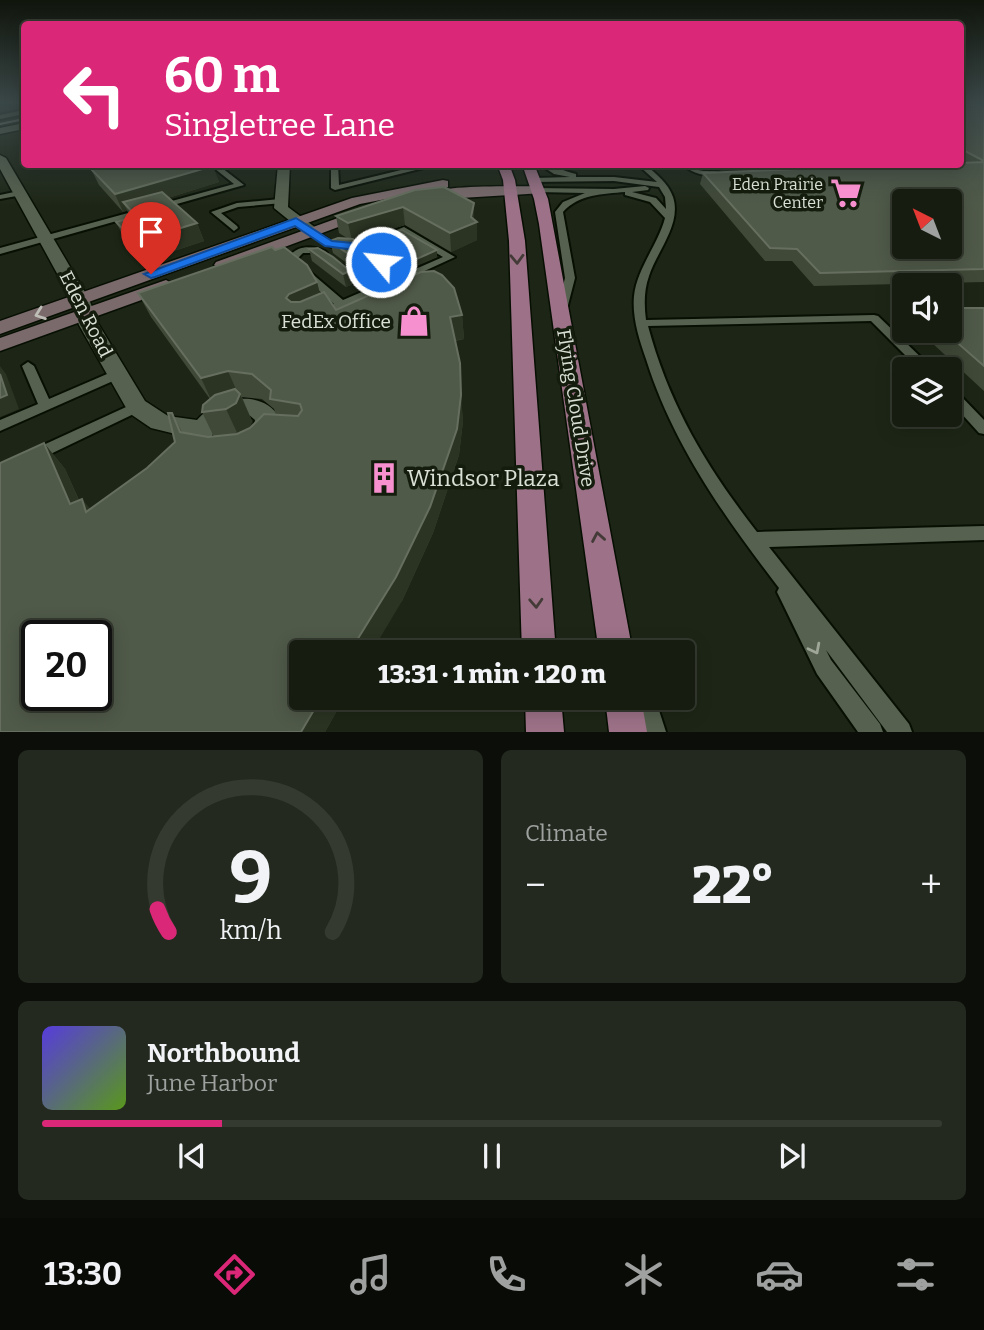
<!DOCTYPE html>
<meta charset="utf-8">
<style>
:root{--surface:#161c10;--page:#23291e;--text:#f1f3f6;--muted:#9ea19f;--line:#353a30;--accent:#db2777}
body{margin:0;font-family:Bitter,serif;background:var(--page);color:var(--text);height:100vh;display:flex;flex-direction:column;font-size:26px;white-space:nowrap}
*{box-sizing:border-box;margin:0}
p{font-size:23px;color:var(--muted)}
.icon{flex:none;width:38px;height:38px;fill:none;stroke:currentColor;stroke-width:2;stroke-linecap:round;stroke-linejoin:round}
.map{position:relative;height:732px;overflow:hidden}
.drawer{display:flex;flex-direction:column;gap:18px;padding:18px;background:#0c0f09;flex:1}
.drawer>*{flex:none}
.top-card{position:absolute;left:21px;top:21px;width:943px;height:147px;border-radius:7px;box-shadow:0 4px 18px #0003,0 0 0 2px var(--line);background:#db2777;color:#fff;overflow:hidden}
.needle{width:46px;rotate:318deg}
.buttons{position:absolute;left:892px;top:189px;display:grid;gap:14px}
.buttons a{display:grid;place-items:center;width:70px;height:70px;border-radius:7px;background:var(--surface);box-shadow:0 4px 18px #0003,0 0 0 2px var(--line);font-size:35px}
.speed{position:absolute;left:21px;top:620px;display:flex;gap:14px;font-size:35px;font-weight:700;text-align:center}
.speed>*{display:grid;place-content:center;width:91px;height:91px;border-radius:50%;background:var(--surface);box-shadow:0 4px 18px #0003,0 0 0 2px var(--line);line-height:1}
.speed .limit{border:4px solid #111;border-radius:10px;background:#fff;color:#111}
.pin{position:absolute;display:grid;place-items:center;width:60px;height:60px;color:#fff;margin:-72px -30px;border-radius:50% 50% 50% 0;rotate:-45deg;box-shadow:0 0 7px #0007}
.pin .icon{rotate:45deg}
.me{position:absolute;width:77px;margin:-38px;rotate:298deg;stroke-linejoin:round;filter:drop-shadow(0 0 5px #0008)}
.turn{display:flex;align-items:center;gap:24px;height:147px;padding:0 28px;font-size:32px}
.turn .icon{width:91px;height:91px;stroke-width:2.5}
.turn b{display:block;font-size:49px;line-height:60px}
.big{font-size:52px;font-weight:800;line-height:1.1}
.drawer .card{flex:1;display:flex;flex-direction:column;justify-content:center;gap:10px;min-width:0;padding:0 24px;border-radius:10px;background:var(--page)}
.drawer .dial{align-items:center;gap:0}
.dial svg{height:182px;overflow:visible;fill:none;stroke:var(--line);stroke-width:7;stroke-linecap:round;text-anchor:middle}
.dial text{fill:var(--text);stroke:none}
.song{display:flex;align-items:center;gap:21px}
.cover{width:84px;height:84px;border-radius:10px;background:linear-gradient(135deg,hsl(250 70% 55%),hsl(90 70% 35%))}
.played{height:7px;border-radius:4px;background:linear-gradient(90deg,var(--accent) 20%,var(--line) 20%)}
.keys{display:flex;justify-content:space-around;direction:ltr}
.heat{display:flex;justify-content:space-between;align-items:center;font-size:38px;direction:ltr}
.drawer .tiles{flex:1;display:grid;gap:18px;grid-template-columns:1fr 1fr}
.card:last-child{grid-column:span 2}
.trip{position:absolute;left:289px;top:640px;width:406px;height:70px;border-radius:7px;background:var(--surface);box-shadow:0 4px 18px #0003,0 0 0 2px var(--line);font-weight:800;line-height:70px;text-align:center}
.tab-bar{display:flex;height:112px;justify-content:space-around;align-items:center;background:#090b06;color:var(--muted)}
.tab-bar .icon{width:49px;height:49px}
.tab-bar .on{color:var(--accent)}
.tab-bar b{font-size:32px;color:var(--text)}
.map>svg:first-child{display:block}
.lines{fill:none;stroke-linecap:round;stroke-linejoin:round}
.lane-casing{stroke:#070f03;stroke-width:4}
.street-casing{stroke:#070f03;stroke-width:3}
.secondary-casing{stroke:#070f03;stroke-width:3}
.primary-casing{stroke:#070f03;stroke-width:3}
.lane{fill:#56614f;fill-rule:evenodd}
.street{fill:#56614f;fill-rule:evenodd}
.secondary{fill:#7a6a6c;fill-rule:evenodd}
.primary{fill:#9d7288;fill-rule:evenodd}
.tram{stroke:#7d8478;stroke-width:2}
.wall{fill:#404938;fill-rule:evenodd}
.shaded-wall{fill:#2b3423}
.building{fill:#505a49;stroke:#666f5f;stroke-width:2;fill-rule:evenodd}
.oneway{stroke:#443b38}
.oneway2{stroke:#bdbdb6}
.oneway3{stroke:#9fa799}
.route{fill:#1a73e8;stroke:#114b97;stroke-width:2}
.labels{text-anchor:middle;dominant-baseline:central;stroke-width:7;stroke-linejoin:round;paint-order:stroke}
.far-poi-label{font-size:16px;fill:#dae0d6;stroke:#141d0d;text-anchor:end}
.street-label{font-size:19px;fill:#dae0d6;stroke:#141d0d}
.poi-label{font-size:19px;fill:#dae0d6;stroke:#141d0d;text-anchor:end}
.near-poi-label{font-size:23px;fill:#dae0d6;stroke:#141d0d;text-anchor:start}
</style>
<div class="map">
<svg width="984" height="732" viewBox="0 0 984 732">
<rect width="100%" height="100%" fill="#1d2616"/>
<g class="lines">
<defs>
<g id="lane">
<polygon points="24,110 24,114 0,119 0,115"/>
<polygon points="209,164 246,164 222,168 244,185 0,254 0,248 234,184"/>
<polygon points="331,164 338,164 339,185 426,164 440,164 335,190 331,188"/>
<path d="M539,164C551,164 563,171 576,174V177H614L657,182L637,164H645C656,174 668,183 673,197C682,224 657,251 649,276C644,290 644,305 646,320L874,315L878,316L930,366L932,369H919L871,321L648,326C669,405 707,468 757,532L984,526V540L769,547L909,724L912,732H887L826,650L831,660L880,724L883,732H858L817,674L780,598L777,592L779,588C724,516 673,445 646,359C639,339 632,317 634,296C637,268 658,245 665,218L650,202L625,195V192C603,194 579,194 563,212L575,278L567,309L562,312L557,309L565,278L555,212L563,202L585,193L538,192L534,190L535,188L614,189L645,186L649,188L648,190L632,192L656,198L666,209L665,197L659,187L614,181L531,182V178H534L570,177L554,174Z"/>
<path d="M682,164C690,164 691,168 698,170C705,172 714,170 721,173C707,178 693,174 682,164Z"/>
<polygon points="19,191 23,193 22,195 0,199 0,195"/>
<polygon points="280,199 283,199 283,203 238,207 221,213 237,226 238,228 234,231 211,212 237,203"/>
<path d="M404,227L455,257L346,307L324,316H316L315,314L316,312L334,304L288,263L286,261C295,245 310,245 325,251L327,253L322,256L313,253H303L296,260L343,300L364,291L336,269V265H342L372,287L396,277L365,256V252H371L404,274L443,257L403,233L361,249L358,250L353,247Z"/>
<path d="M311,228L332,242L345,243L350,246C334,253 321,242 308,233L307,231Z"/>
<polygon points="28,362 34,366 49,399 114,371 118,370 124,374 122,377 0,431 0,420 38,404 22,366"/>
<polygon points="950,389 955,390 984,420 984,434 979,433 950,401"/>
<polygon points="137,402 142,404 144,407 142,410 38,460 33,462 28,460 26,456 28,452"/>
<polygon points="634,698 655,698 666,732 644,732"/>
</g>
<g id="street">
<polygon points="24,123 24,129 0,134 0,128"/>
<path d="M0,155L6,158L89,299L99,325L145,401L168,416L197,420C216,397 262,388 279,417C276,460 228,468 195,455L188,437L151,428L129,413L79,325L71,299L0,169ZM248,414L255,420C253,440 231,444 214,442L212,436C219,421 232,416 248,414Z"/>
<polygon points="278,164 290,164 288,207 316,228 318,231 316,234 306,234 274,208"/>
</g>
<g id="secondary">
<polygon points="443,180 448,181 448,187 360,204 0,334 0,321 352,198"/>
<path d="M538,186L545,190L543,193L428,200L421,196C436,184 515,187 538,186Z"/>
<polygon points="363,209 370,213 368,216 228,268 222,270 214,265 216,262"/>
<polygon points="166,280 175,285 172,289 0,351 0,338"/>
</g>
<g id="primary">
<polygon points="497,164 509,164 515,180 525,241 556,653 522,653 509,241 503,180"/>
<polygon points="522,164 534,164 548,199 633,653 599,653 539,224 534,199"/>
<polygon points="525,698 561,698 564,732 526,732"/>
<polygon points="605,698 641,698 647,732 609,732"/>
</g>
</defs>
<use href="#lane" class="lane-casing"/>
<use href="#street" class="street-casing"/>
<use href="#secondary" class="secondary-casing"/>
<use href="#primary" class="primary-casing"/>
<use href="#lane" class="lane"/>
<use href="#street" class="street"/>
<use href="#secondary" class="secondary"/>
<use href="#primary" class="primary"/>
<polyline class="tram" points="0,124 24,119"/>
</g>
<g class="wall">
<polygon points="961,105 984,105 984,282 814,286 792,261 765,261 700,184 703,173 962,163 961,162"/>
<polygon points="91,164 211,164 219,182 168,198 197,223 204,241 144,261 125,240 116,222 130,218 127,210 123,212 99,185 91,169 95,168"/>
<polygon points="415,190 474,220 477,222 477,240 451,252 405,225 355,240 381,258 383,271 367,278 333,253 330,241 347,238 339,233 336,216"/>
<polygon points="370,242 437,257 406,270 371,249"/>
<polygon points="309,249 350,271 353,284 346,287 312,261"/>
<path d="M317,282L320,294L336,310L462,315L464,339L455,341L463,421L459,455L433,533L402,601L301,698H344L325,732H0L44,443L65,469L79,500L90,509L147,468L175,442L172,413L182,432L208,437H214L202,412L210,399L151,317L138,293ZM242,397L262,399L274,409L276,415L249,428L252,421Z"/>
<polygon points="984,308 984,391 931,342 935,337 928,331 950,331"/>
</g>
<g class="shaded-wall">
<polygon points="213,166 219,182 130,210 123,202 127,210 123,212 115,194"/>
<polygon points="474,203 474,220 477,222 477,240 451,252 450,233 471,217"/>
<polygon points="403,207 405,225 352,241 348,223"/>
<polygon points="197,223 204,241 144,261 135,242"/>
<polygon points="437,250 437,257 406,270 405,264"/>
<polygon points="381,258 383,271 367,278 364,265"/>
<polygon points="350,271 353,284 346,287 343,274"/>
<polygon points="317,282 323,306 296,318 286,298 289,294"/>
<polygon points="462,315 464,339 451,341 450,317"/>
<polygon points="0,366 6,374 19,409 0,417"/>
<polygon points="228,371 239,396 213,404 201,378"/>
<polygon points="240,394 252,421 248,430 239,437 226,409"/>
<polygon points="461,395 463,421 459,455 433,533 402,601 371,653 349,653"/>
<polygon points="44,443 65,469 92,530 70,504"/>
<polygon points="82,499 103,524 86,512"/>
<polygon points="321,698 344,698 325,732 301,732"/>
</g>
<g class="building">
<polygon points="961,105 984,105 984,161 961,149"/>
<path d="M984,162V269L820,273L797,249L770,248L703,173L920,164H961V163ZM905,201H950V247H905Z"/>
<polygon points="100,164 211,164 213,166 115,194 91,169 101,166"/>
<polygon points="444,187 474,203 471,217 477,222 450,233 403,207 348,223 336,216 415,190"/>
<polygon points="162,192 197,223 135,242 116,222 136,216 123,202"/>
<polygon points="402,230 437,250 405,264 370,242"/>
<polygon points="338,238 353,239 381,258 364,265 330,241"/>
<path d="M272,247L275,250L284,247L307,265L317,282L289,294L286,298L291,302H300L324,292L336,310L421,272L434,271L442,275L454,288L462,315L450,317L460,363L461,395L457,429L430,507L396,577L349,653H301V698H321L301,732H0V463L44,443L70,504L82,499L86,512L147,468L175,442L168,413H172L180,432L208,437L237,434L250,428L264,414L298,416L302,410L300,404L270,399L271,390L252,374L228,371L201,378L138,293ZM37,635H96V695H37Z"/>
<polygon points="318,248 333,257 350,271 343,274 309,249"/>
<polygon points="950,308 984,308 984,366 944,331 950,331"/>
<polygon points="0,374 7,395 0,398"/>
<polygon points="235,389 240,394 236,403 226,409 202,412 203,405 215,395"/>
</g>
<defs><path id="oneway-chevron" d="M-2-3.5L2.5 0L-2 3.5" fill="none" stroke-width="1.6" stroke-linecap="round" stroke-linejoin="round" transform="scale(1.75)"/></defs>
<g class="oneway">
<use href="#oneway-chevron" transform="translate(517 259) rotate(88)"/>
<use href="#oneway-chevron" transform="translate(598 537) rotate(-100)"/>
<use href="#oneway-chevron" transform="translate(536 603) rotate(87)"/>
</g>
<use class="oneway2" href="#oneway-chevron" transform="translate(40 314) rotate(160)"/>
<use class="oneway3" href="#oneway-chevron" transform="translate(815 649) rotate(63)"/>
<linearGradient id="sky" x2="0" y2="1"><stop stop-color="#10150c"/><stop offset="0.5" stop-color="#3a4747"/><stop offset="1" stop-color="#3a4747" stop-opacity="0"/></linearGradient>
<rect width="984" height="205" fill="url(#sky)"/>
<polygon class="route" points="296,218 332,241 363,244 387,262 386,265 377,265 355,250 325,246 295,226 155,277 151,278 144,274"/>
<defs>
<symbol id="supermarket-bare" viewBox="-9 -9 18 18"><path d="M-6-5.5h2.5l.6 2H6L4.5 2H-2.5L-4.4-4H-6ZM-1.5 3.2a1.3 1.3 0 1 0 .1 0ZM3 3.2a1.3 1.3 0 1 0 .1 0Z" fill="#f790ce" stroke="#141d0d" stroke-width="2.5" paint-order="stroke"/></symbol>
<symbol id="shop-bare" viewBox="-9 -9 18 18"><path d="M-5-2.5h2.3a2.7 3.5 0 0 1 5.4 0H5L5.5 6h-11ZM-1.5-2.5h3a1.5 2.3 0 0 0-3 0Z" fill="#f790ce" stroke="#141d0d" stroke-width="2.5" paint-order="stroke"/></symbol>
<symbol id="building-bare" viewBox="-9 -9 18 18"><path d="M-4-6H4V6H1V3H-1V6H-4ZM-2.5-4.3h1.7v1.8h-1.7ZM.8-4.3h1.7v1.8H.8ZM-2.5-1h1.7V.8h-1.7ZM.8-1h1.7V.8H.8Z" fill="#f790ce" stroke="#141d0d" stroke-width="2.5" paint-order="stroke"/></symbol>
</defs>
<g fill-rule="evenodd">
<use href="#supermarket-bare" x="824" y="171" width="44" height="44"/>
<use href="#shop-bare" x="392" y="299" width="44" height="44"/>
<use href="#building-bare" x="362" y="456" width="44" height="44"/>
</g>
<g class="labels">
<g class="far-poi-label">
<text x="823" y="184">Eden Prairie<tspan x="823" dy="18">Center</tspan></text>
</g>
<g class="street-label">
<text transform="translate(86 314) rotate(63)">Eden Road</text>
<text transform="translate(576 408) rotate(81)">Flying Cloud Drive</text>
</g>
<g class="poi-label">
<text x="391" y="321">FedEx Office</text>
</g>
<g class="near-poi-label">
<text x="407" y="478">Windsor Plaza</text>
</g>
</g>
</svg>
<div class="buttons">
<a><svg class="needle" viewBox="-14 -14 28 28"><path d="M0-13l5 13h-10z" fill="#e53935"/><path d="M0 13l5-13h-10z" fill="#9ea19f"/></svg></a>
<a><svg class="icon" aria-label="sound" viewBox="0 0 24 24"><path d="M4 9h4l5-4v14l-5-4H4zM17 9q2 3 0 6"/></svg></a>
<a><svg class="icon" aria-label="layers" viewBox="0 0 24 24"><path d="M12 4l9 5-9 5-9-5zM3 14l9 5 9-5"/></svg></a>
</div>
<div class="speed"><div class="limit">20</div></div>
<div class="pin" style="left:151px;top:274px;background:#d93025"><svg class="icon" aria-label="arrive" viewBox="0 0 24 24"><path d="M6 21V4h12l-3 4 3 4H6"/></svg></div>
<svg class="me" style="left:381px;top:262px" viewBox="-20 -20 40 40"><circle r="17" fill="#1a73e8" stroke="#fff" stroke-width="3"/><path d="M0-11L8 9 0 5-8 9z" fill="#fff"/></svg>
<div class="trip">13:31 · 1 min · 120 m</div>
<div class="top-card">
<div class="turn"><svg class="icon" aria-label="left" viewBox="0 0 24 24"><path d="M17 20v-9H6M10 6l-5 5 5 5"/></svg><div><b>60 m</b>Singletree Lane</div></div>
</div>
</div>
<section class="drawer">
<div class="tiles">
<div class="card dial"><svg viewBox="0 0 100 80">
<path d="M14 69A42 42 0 1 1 86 69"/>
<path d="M14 69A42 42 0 0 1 9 59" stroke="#db2777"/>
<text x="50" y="56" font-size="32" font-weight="700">9</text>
<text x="50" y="72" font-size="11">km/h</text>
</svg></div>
<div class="card"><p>Climate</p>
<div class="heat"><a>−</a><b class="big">22°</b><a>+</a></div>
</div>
<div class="card">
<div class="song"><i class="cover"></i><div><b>Northbound</b><p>June Harbor</p></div></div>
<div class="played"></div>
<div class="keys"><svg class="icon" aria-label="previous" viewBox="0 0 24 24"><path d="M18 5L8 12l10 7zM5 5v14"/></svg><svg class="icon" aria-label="pause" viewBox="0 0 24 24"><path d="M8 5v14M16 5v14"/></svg><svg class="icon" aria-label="next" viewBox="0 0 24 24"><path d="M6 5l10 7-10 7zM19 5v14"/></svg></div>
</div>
</div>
</section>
<nav class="tab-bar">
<b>13:30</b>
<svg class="icon on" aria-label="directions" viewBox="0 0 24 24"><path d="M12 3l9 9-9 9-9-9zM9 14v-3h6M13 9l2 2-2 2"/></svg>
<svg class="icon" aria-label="music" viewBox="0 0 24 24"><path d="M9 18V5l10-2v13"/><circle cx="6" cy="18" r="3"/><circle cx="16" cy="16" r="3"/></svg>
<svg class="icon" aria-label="phone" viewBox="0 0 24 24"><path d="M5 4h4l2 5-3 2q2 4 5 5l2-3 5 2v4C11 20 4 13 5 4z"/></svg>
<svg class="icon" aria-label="climate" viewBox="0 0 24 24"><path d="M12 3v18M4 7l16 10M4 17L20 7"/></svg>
<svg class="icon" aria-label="car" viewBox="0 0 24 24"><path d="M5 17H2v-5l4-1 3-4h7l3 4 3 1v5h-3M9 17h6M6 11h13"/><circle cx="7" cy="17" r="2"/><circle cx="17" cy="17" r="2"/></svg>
<svg class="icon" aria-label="filters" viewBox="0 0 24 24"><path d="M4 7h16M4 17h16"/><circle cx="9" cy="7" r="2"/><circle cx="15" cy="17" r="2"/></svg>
</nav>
